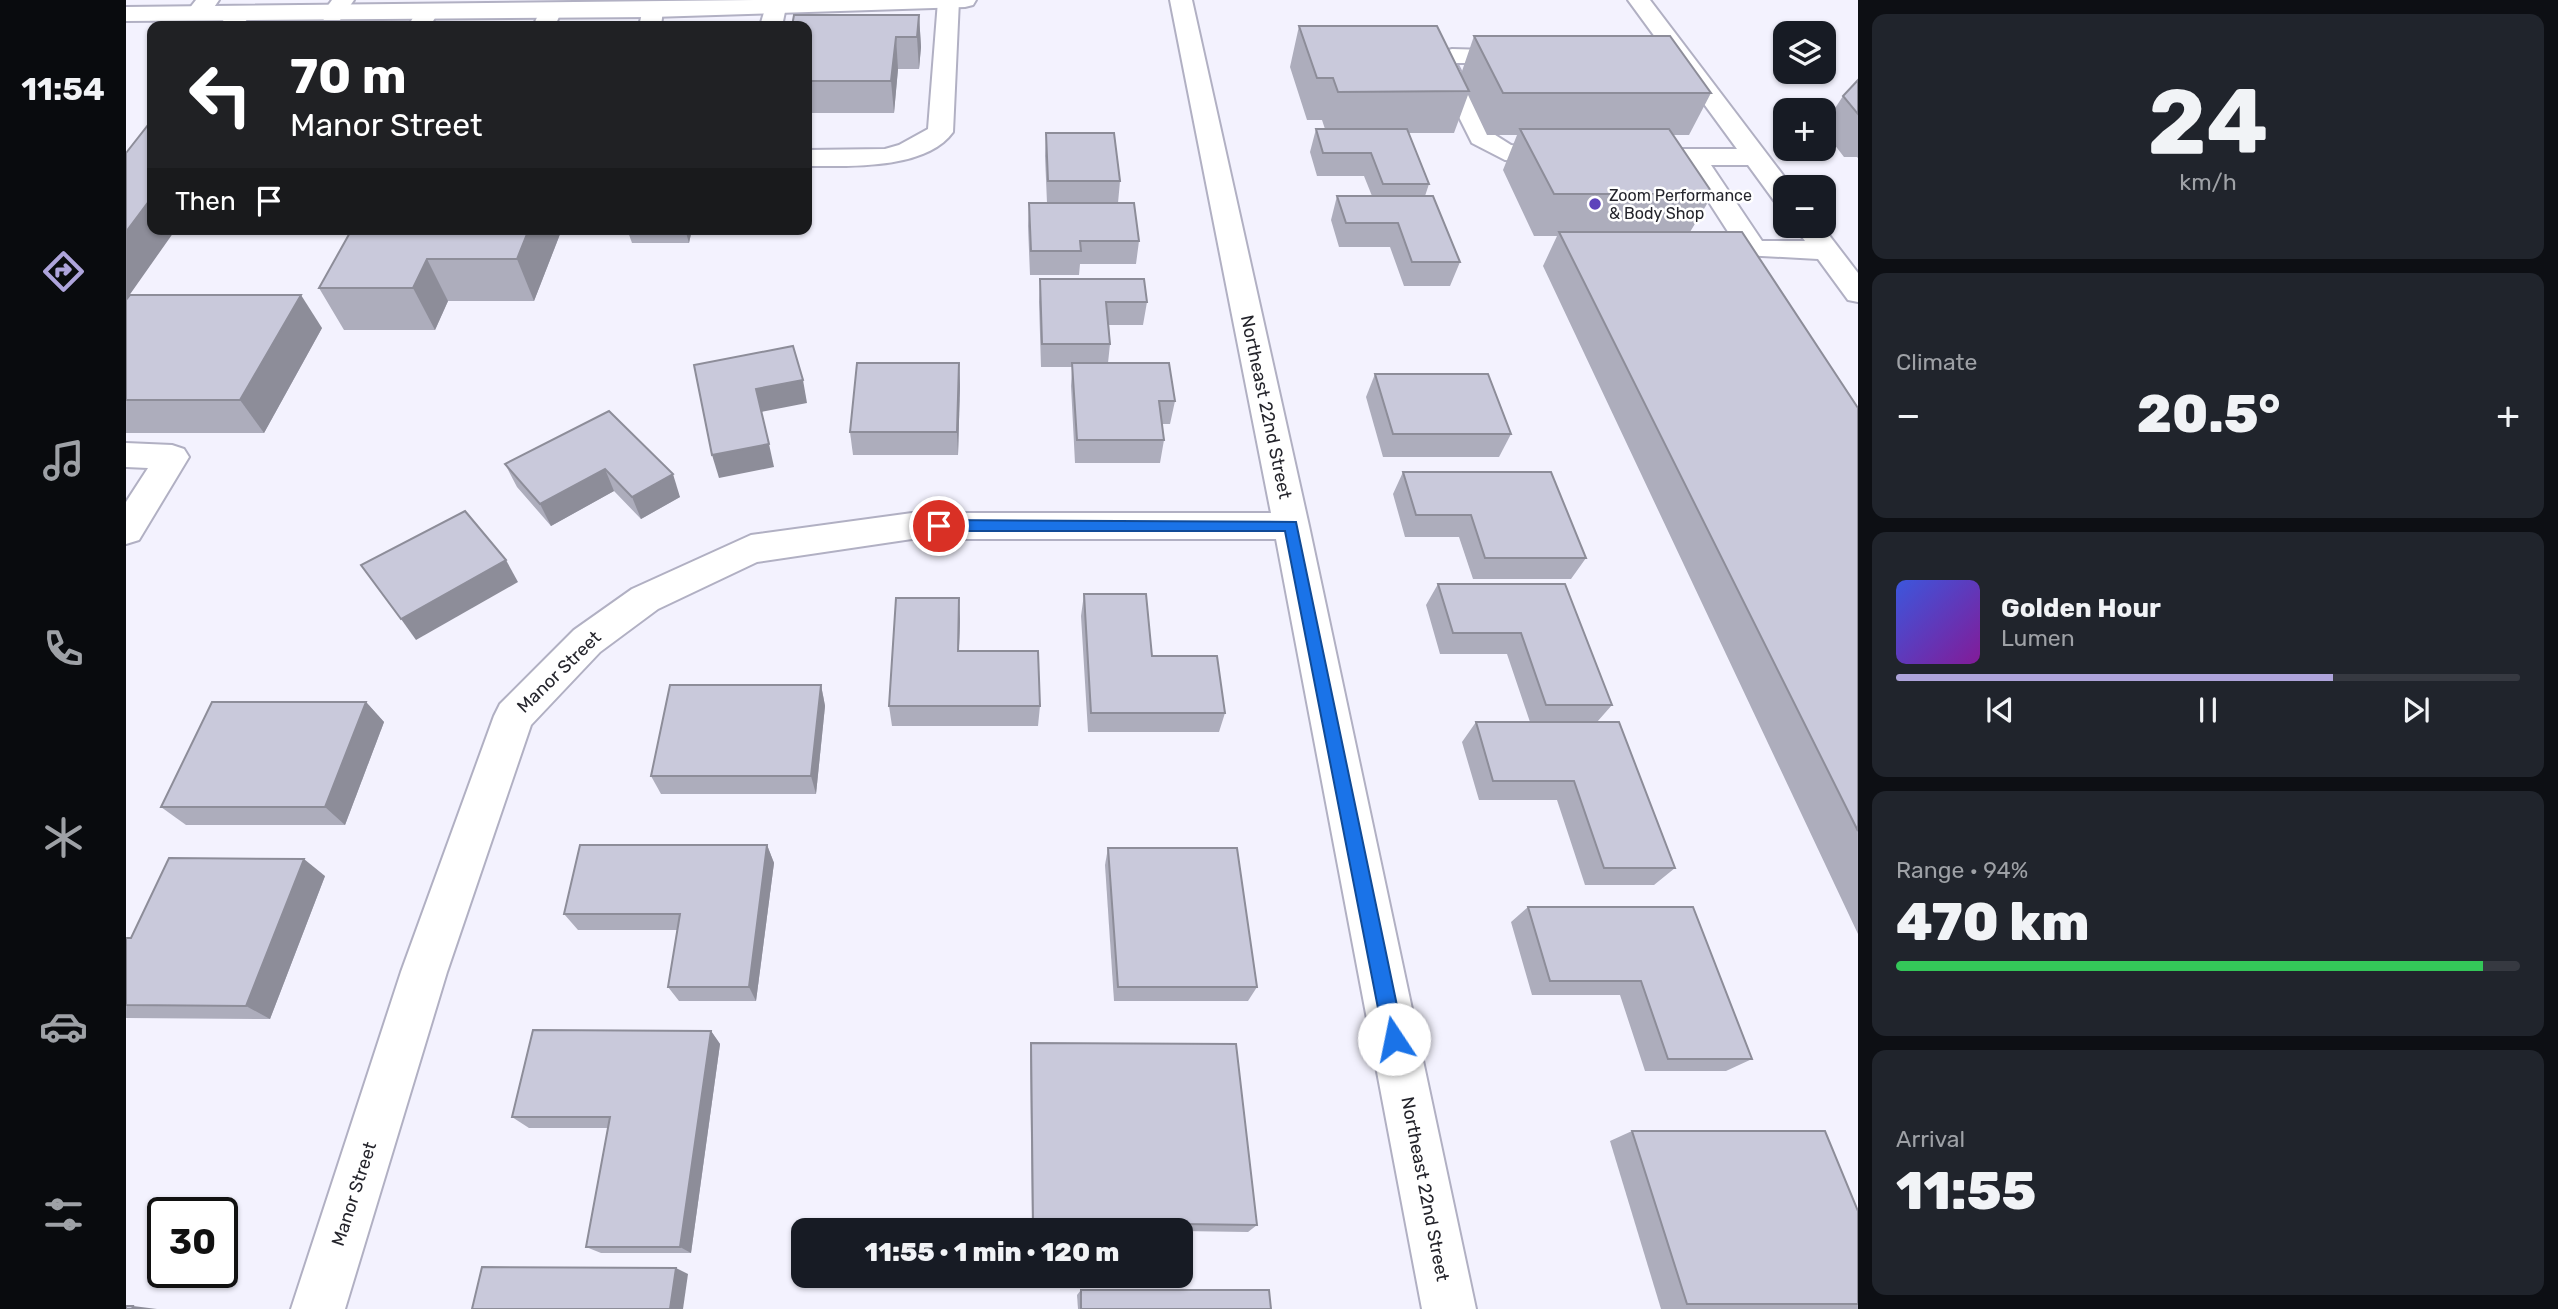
<!DOCTYPE html>
<html lang="en">
<head>
<meta charset="utf-8">
<style>
	:root { --surface:#171b24; --page:#20242c; --text:#f1f3f6; --muted:#9ea1a6; --line:#363941; --accent:#aea4db }
	body { margin:0; font-family:Rubik,sans-serif; background:var(--page); color:var(--text); height:100vh; display:flex; flex-direction:column; font-size:26px; white-space:nowrap }
	* { box-sizing:border-box; margin:0 }
	p { font-size:23px; color:var(--muted) }
	.icon { flex:none; width:38px; height:38px; fill:none; stroke:currentColor; stroke-width:2; stroke-linecap:round; stroke-linejoin:round }
	.map { position:relative; flex:1; overflow:hidden }
	.panel { display:flex; flex-direction:column; gap:14px; padding:14px; background:#0d0f14; width:700px }
	.panel>* { flex:none }
	.guide { position:absolute; left:21px; top:21px; width:665px; height:214px; border-radius:14px; box-shadow:0 2px 5px #0004; background:#202124; color:#fff; overflow:hidden }
	.buttons { position:absolute; left:1647px; top:21px; display:grid; gap:14px }
	.buttons a { display:grid; place-items:center; width:63px; height:63px; border-radius:14px; background:var(--surface); box-shadow:0 2px 5px #0004; font-size:35px }
	.speed { position:absolute; left:21px; top:1197px; display:flex; gap:14px; font-size:35px; font-weight:700; text-align:center }
	.speed>* { display:grid; place-content:center; width:91px; height:91px; border-radius:50%; background:var(--surface); box-shadow:0 2px 5px #0004; line-height:1 }
	.speed .limit { border:4px solid #111; border-radius:10px; background:#fff; color:#111 }
	.pin { position:absolute; display:grid; place-items:center; width:60px; height:60px; color:#fff; margin:-30px; border:4px solid #fff; border-radius:50%; box-shadow:0 2px 7px #0007 }
	.me { position:absolute; width:77px; margin:-38px; rotate:349deg; stroke-linejoin:round; filter:drop-shadow(0 0 5px #0008) }
	.turn { display:flex; align-items:center; gap:24px; height:147px; padding:0 28px; font-size:32px }
	.turn .icon { width:91px; height:91px; stroke-width:2.5 }
	.turn b { display:block; font-size:49px; line-height:60px }
	.then { display:flex; align-items:center; height:66px; padding:0 28px; background:#0003; gap:14px; font-size:26px }
	.big { font-size:52px; font-weight:800; line-height:1.1 }
	.panel .card { flex:1; display:flex; flex-direction:column; justify-content:center; gap:10px; min-width:0; padding:0 24px; border-radius:14px; background:var(--page) }
	.panel .dial { align-items:center; gap:0 }
	.dial b { font-size:91px; line-height:1 }
	.song { display:flex; align-items:center; gap:21px }
	.cover { width:84px; height:84px; border-radius:10px; background:linear-gradient(135deg,hsl(230 70% 55%),hsl(290 70% 35%)) }
	.played { height:7px; border-radius:4px; background:linear-gradient(90deg,var(--accent) 70%,var(--line) 70%) }
	.keys { display:flex; justify-content:space-around; direction:ltr }
	.heat { display:flex; justify-content:space-between; align-items:center; font-size:38px; direction:ltr }
	.charge { height:10px; border-radius:5px; background:linear-gradient(90deg,#34c759 94%,var(--line) 0) }
	.trip { position:absolute; left:665px; top:1218px; width:402px; height:70px; border-radius:14px; background:var(--surface); box-shadow:0 2px 5px #0004; font-weight:800; line-height:70px; text-align:center }
	main { display:flex; flex:1; min-height:0 }
	.menu { display:flex; flex-direction:column; width:126px; justify-content:space-around; align-items:center; background:#090b0e; color:var(--muted) }
	.menu .icon { width:49px; height:49px }
	.menu .selected { color:var(--accent) }
	.menu b { font-size:32px; color:var(--text) }
	.map>svg:first-child { display:block }
	.lines { fill:none; stroke-linecap:round; stroke-linejoin:round }
	.minor-casing { stroke:#b1b0c3; stroke-width:4 }
	.major-casing { stroke:#b1b0c3; stroke-width:4 }
	.minor { fill:#fff; fill-rule:evenodd }
	.major { fill:#fff; fill-rule:evenodd }
	.wall { fill:#adadbc }
	.shaded-wall { fill:#8d8d99 }
	.building { fill:#c9c9db; stroke:#8d8d99; stroke-width:2 }
	.route { fill:#1a73e8; stroke:#114b97; stroke-width:2 }
	.poi-dot { fill:#5d43bb; stroke:#fff; stroke-width:2.5 }
	.labels { text-anchor:middle; stroke-width:5; stroke-linejoin:round; paint-order:stroke }
	.far-poi-label { font-size:16px; fill:#25252c; stroke:#fff; text-anchor:start }
	.street-label { font-size:18px; fill:#25252c; stroke:#fff }
</style>
</head>
<body>
<main>
<nav class="menu">
<b>11:54</b>
<svg class="icon selected" aria-label="directions" viewBox="0 0 24 24"><path d="M12 3l9 9-9 9-9-9zM9 14v-3h6M13 9l2 2-2 2"/></svg>
<svg class="icon" aria-label="music" viewBox="0 0 24 24"><path d="M9 18V5l10-2v13"/><circle cx="6" cy="18" r="3"/><circle cx="16" cy="16" r="3"/></svg>
<svg class="icon" aria-label="phone" viewBox="0 0 24 24"><path d="M5 4h4l2 5-3 2q2 4 5 5l2-3 5 2v4C11 20 4 13 5 4z"/></svg>
<svg class="icon" aria-label="climate" viewBox="0 0 24 24"><path d="M12 3v18M4 7l16 10M4 17L20 7"/></svg>
<svg class="icon" aria-label="car" viewBox="0 0 24 24"><path d="M5 17H2v-5l4-1 3-4h7l3 4 3 1v5h-3M9 17h6M6 11h13"/><circle cx="7" cy="17" r="2"/><circle cx="17" cy="17" r="2"/></svg>
<svg class="icon" aria-label="filters" viewBox="0 0 24 24"><path d="M4 7h16M4 17h16"/><circle cx="9" cy="7" r="2"/><circle cx="15" cy="17" r="2"/></svg>
</nav>
<div class="map">
<svg width="1732" height="1309" viewBox="0 0 1732 1309">
	<rect width="100%" height="100%" fill="#f3f2fe"/>
	<g class="lines">
		<defs>
			<g id="minor">
				<path d="M70 0H93C85 12 78 23 62 19L59 14Z"/>
				<polygon points="206,0 228,0 214,20 198,20 195,15"/>
				<polygon points="649,0 657,2 660,7 656,26 634,26 641,2"/>
				<path d="M833 0 827 132C800 170 722 166 681 166V150L759 149 773 145 802 129 812 1Z"/>
				<polygon points="1044,0 1066,0 1183,526 1350,1309 1296,1309 1150,539 786,539 631,562 532,609 474,652 405,725 321,972 219,1309 165,1309 275,972 368,716 374,704 448,630 506,589 625,535 786,513 1145,513"/>
				<polygon points="1502,0 1524,0 1666,187 1659,187 1659,204 1649,202 1622,165 1585,165 1636,241 1679,241 1671,230 1674,226 1696,226 1732,273 1732,302 1722,300 1692,259 1617,255 1559,165 1502,163 1498,157 1502,151 1511,149 1611,149"/>
				<polygon points="526,3 534,5 537,10 535,26 513,26 518,5"/>
				<polygon points="424,5 432,7 435,12 429,26 407,26 416,7"/>
				<polygon points="301,6 309,8 312,13 304,26 282,26 293,8"/>
				<polygon points="114,7 122,9 125,14 116,26 93,26 106,9"/>
				<polygon points="1326,49 1401,51 1405,56 1401,61 1393,63 1330,63 1366,133 1385,145 1446,151 1450,157 1446,163 1437,165 1379,160 1346,143 1304,59 1308,54"/>
				<polygon points="0,443 46,445 58,449 63,457 13,540 0,544 0,502 22,468 0,467"/>
			</g>
			<polygon id="major" points="628,0 850,0 847,5 839,7 526,17 0,21 0,7"/>
		</defs>
		<use href="#minor" class="minor-casing"/>
		<use href="#major" class="major-casing"/>
		<use href="#minor" class="minor"/>
		<use href="#major" class="major"/>
	</g>
	<g class="wall">
		<polygon points="793,15 795,47 793,69 772,69 768,113 681,113 681,26"/>
		<polygon points="1173,26 1335,74 1348,36 1585,93 1563,135 1547,135 1587,194 1564,232 1732,408 1732,934 1417,266 1431,236 1408,236 1377,170 1391,135 1361,135 1342,95 1328,133 1282,133 1303,184 1299,196 1334,262 1324,286 1278,286 1264,247 1213,247 1205,220 1211,196 1246,196 1238,176 1191,176 1184,152 1190,129 1199,129 1196,120 1181,120 1164,67"/>
		<polygon points="1732,80 1732,158 1731,157 1718,157 1698,131 1698,125 1717,96"/>
		<polygon points="920,133 994,181 992,203 1013,241 1010,264 954,264 953,275 904,275 902,226 903,203 921,203 919,156"/>
		<polygon points="0,153 1,299 196,328 138,433 0,433"/>
		<polygon points="226,229 436,229 408,301 322,301 309,330 218,330 193,288"/>
		<polygon points="501,229 566,229 563,243 506,243"/>
		<polygon points="914,279 1021,302 1017,325 983,325 984,344 982,363 1049,401 1044,424 1036,424 1038,440 1034,463 949,463 945,386 946,367 915,367 913,302"/>
		<polygon points="833,363 834,386 832,455 727,455 724,432"/>
		<polygon points="1249,374 1385,434 1373,457 1257,457 1240,397"/>
		<polygon points="483,411 554,497 515,519 488,491 425,526 391,487 379,464"/>
		<polygon points="1277,472 1460,558 1445,579 1347,579 1333,537 1279,537 1267,494"/>
		<polygon points="1312,584 1439,584 1486,705 1471,722 1549,868 1528,885 1459,885 1431,800 1353,800 1336,742 1350,722 1404,722 1381,654 1314,654 1300,605"/>
		<polygon points="958,594 1026,656 1099,713 1093,732 962,732 955,616"/>
		<polygon points="834,619 833,651 914,706 912,726 766,726 763,706"/>
		<polygon points="695,685 699,706 690,794 535,794 525,776"/>
		<polygon points="240,702 258,722 219,825 60,825 35,807"/>
		<polygon points="641,845 648,863 630,1001 553,1001 542,987 552,930 452,930 438,914"/>
		<polygon points="982,848 1131,987 1122,1001 988,1001 979,865"/>
		<polygon points="199,876 144,1019 0,1018 0,938 5,938"/>
		<polygon points="1402,907 1567,907 1626,1059 1600,1071 1519,1071 1494,995 1406,995 1385,922"/>
		<polygon points="585,1031 594,1044 565,1253 475,1253 460,1247 482,1128 403,1128 386,1117"/>
		<polygon points="905,1043 1131,1225 1122,1232 1055,1231 1055,1230 906,1229 904,1055"/>
		<polygon points="1506,1131 1732,1211 1732,1309 1535,1309 1484,1141"/>
		<polygon points="955,1290 1145,1309 952,1309 951,1295"/>
	</g>
	<g class="shaded-wall">
		<polygon points="793,15 795,47 793,69 791,37"/>
		<polygon points="770,37 772,69 768,113 765,81"/>
		<polygon points="26,197 26,229 50,229 0,300 0,232"/>
		<polygon points="403,229 436,229 408,301 391,259"/>
		<polygon points="559,229 566,229 563,243"/>
		<polygon points="301,259 322,301 309,330 287,288"/>
		<polygon points="175,295 196,328 138,433 114,400"/>
		<polygon points="833,363 834,386 832,455 831,432"/>
		<polygon points="677,380 681,403 635,412 630,389"/>
		<polygon points="643,444 648,467 593,478 586,455"/>
		<polygon points="479,469 488,491 425,526 414,504"/>
		<polygon points="547,474 554,497 515,519 506,497"/>
		<polygon points="380,560 392,582 290,640 275,619"/>
		<polygon points="833,598 834,619 832,672 832,651"/>
		<polygon points="695,685 699,706 690,794 685,776"/>
		<polygon points="240,702 258,722 219,825 199,807"/>
		<polygon points="641,845 648,863 630,1001 623,987"/>
		<polygon points="178,859 199,876 144,1019 120,1006"/>
		<polygon points="585,1031 594,1044 565,1253 554,1247"/>
		<polygon points="550,1268 562,1274 557,1309 544,1309"/>
		<polygon points="7,1306 31,1309 6,1309"/>
	</g>
	<g class="building">
		<polygon points="668,15 793,15 791,37 770,37 765,81 681,81 681,43 682,37 681,37 681,26 666,26"/>
		<polygon points="1173,26 1311,26 1343,91 1212,92 1207,78 1191,78"/>
		<polygon points="1348,36 1544,36 1585,93 1377,93"/>
		<polygon points="1732,80 1732,114 1717,96"/>
		<polygon points="26,120 26,197 0,232 0,153"/>
		<polygon points="1190,129 1281,129 1303,184 1257,184 1245,153 1197,153"/>
		<polygon points="1394,129 1543,129 1587,194 1428,194"/>
		<polygon points="920,133 988,133 994,181 922,181"/>
		<polygon points="1211,196 1307,196 1334,262 1286,262 1272,223 1220,223"/>
		<polygon points="903,203 1008,203 1013,241 954,241 955,251 905,251"/>
		<polygon points="226,229 403,229 391,259 301,259 287,288 193,288"/>
		<polygon points="1433,232 1616,232 1732,408 1732,831"/>
		<polygon points="914,279 1018,279 1021,302 980,302 984,344 916,344"/>
		<polygon points="4,295 175,295 114,400 0,400 0,300"/>
		<polygon points="667,346 677,380 630,389 643,444 586,455 568,365"/>
		<polygon points="731,363 833,363 831,432 724,432"/>
		<polygon points="946,363 1043,363 1049,401 1033,401 1038,440 951,440"/>
		<polygon points="1249,374 1362,374 1385,434 1267,434"/>
		<polygon points="483,411 547,474 506,497 479,469 414,504 379,464"/>
		<polygon points="1277,472 1425,472 1460,558 1359,558 1345,515 1290,515"/>
		<polygon points="339,511 380,560 275,619 235,565"/>
		<polygon points="1312,584 1439,584 1486,705 1420,705 1395,633 1327,633"/>
		<polygon points="958,594 1020,594 1026,656 1091,656 1099,713 965,713"/>
		<polygon points="770,598 833,598 832,651 912,651 914,706 763,706"/>
		<polygon points="544,685 695,685 685,776 525,776"/>
		<polygon points="86,702 240,702 199,807 35,807"/>
		<polygon points="1350,722 1493,722 1549,868 1478,868 1448,781 1367,781"/>
		<polygon points="454,845 641,845 623,987 542,987 554,914 438,914"/>
		<polygon points="982,848 1111,848 1131,987 992,987"/>
		<polygon points="43,858 178,859 120,1006 0,1005 0,938 5,938"/>
		<polygon points="1402,907 1567,907 1626,1059 1542,1059 1515,981 1424,981"/>
		<polygon points="407,1030 585,1031 554,1247 460,1247 484,1117 386,1117"/>
		<polygon points="905,1043 1110,1044 1131,1225 907,1222"/>
		<polygon points="1506,1131 1699,1131 1732,1211 1732,1304 1561,1304"/>
		<polygon points="356,1267 550,1268 544,1309 346,1309"/>
		<polygon points="955,1290 1143,1290 1145,1309 955,1309"/>
		<polygon points="0,1306 7,1306 6,1309 0,1309"/>
	</g>
	<polygon class="route" points="813,520 1170,522 1278,1039 1275,1046 1268,1049 1261,1046 1258,1039 1159,531 813,531 806,526"/>
	<circle class="poi-dot" cx="1469" cy="204" r="7"/>
	<g class="labels">
		<g class="far-poi-label">
			<text x="1483" y="201">Zoom Performance<tspan x="1483" dy="18">&amp; Body Shop</tspan></text>
		</g>
		<g class="street-label">
			<text transform="translate(1140 407) rotate(78)" y="6">Northeast 22nd Street</text>
			<text transform="translate(433 672) rotate(-44)" y="6">Manor Street</text>
			<text transform="translate(1299 1189) rotate(79)" y="6">Northeast 22nd Street</text>
			<text transform="translate(228 1194) rotate(-72)" y="6">Manor Street</text>
		</g>
	</g>
</svg>
<div class="buttons">
<a><svg class="icon" aria-label="layers" viewBox="0 0 24 24"><path d="M12 4l9 5-9 5-9-5zM3 14l9 5 9-5"/></svg></a>
<a>+</a>
<a>−</a>
</div>
<div class="speed"><div class="limit">30</div></div>
<div class="pin" style="left:813px;top:526px;background:#d93025"><svg class="icon" aria-label="arrive" viewBox="0 0 24 24"><path d="M6 21V4h12l-3 4 3 4H6"/></svg></div>
<svg class="me" style="left:1268px;top:1039px" viewBox="-20 -20 40 40"><circle r="19" fill="#fff"/><path d="M0-13L10 11 0 6-10 11z" fill="#1a73e8"/></svg>
<div class="trip">11:55 · 1 min · 120 m</div>
<div class="guide">
<div class="turn"><svg class="icon" aria-label="left" viewBox="0 0 24 24"><path d="M17 20v-9H6M10 6l-5 5 5 5"/></svg><div><b>70 m</b>Manor Street</div></div>
<div class="then">Then<svg class="icon" aria-label="arrive" viewBox="0 0 24 24"><path d="M6 21V4h12l-3 4 3 4H6"/></svg></div>
</div>
</div>
<section class="panel">
<div class="card dial"><b>24</b><p>km/h</p></div>
<div class="card"><p>Climate</p>
<div class="heat"><a>−</a><b class="big">20.5°</b><a>+</a></div>
</div>
<div class="card">
<div class="song"><i class="cover"></i><div><b>Golden Hour</b><p>Lumen</p></div></div>
<div class="played"></div>
<div class="keys"><svg class="icon" aria-label="previous" viewBox="0 0 24 24"><path d="M18 5L8 12l10 7zM5 5v14"/></svg><svg class="icon" aria-label="pause" viewBox="0 0 24 24"><path d="M8 5v14M16 5v14"/></svg><svg class="icon" aria-label="next" viewBox="0 0 24 24"><path d="M6 5l10 7-10 7zM19 5v14"/></svg></div>
</div>
<div class="card"><p>Range · 94%</p><b class="big">470 km</b><div class="charge"></div></div>
<div class="card"><p>Arrival</p><b class="big">11:55</b></div>
</section>
</main>
</body>
</html>
